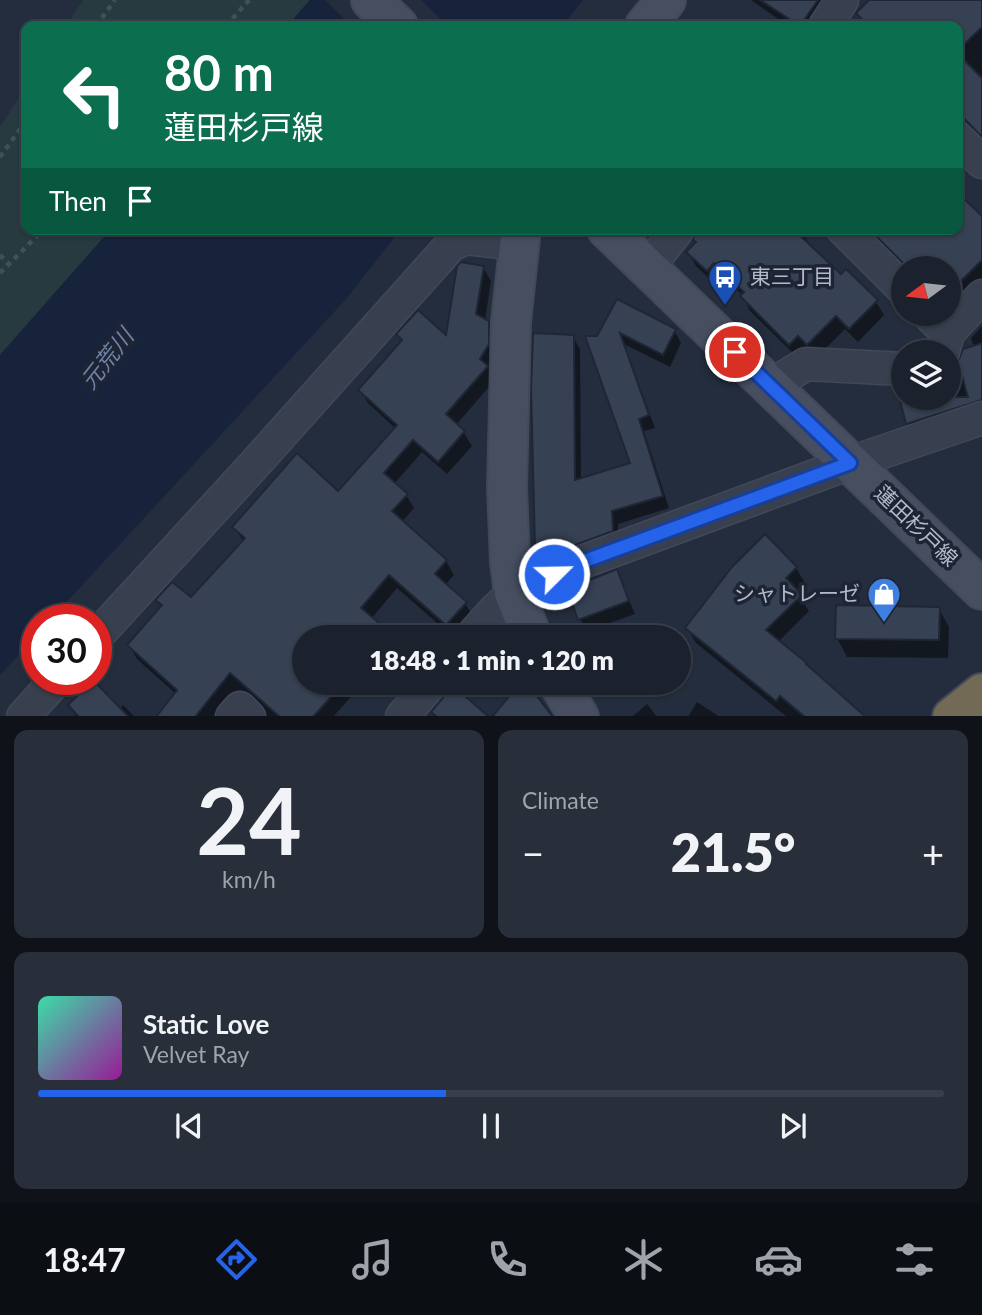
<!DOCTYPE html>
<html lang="en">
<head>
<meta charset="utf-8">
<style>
	:root { --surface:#1b222e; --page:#282f3a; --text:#f1f3f6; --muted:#a0a4aa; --line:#393f4a; --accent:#2563eb }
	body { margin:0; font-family:Lato,"Noto Sans JP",sans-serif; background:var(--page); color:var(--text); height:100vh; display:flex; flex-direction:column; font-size:26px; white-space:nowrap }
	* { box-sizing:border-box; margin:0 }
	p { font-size:23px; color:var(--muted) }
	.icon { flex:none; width:38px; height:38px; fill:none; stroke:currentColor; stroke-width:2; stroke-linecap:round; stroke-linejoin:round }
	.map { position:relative; height:716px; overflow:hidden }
	.details { display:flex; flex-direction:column; gap:14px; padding:14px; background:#0f1319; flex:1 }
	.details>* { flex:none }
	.guide { position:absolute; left:21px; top:21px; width:942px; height:214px; border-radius:14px; box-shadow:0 2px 5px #0004,0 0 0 2px var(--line); background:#0b6e4f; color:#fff; overflow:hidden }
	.needle { width:46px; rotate:255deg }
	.buttons { position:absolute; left:891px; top:256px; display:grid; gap:14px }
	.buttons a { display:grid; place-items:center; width:70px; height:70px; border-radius:50%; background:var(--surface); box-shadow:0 2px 5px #0004,0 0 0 2px var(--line); font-size:35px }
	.speed { position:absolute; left:21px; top:604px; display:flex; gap:14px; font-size:35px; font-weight:700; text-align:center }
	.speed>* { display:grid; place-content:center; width:91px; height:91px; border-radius:50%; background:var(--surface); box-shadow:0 2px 5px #0004,0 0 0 2px var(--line); line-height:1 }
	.speed .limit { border:10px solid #d22; background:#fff; color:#111 }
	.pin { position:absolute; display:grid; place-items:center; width:60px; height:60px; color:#fff; margin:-30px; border:4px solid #fff; border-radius:50%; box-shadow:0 2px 7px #0007 }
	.me { position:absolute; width:77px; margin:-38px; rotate:67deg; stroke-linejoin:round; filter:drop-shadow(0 0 5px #0008) }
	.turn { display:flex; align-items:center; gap:24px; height:147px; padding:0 28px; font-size:32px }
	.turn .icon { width:91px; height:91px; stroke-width:2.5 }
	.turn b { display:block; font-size:49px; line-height:60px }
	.then { display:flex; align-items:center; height:66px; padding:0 28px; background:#0003; gap:14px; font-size:26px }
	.big { font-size:52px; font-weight:800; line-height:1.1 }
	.details .card { flex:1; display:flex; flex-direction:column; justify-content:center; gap:10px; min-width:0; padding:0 24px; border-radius:14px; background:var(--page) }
	.details .dial { align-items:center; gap:0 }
	.dial b { font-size:91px; line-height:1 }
	.song { display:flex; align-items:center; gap:21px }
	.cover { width:84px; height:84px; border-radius:10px; background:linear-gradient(135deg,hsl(160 70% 55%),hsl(300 70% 35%)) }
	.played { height:7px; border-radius:4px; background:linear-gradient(90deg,var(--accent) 45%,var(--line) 45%) }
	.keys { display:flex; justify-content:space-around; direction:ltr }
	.heat { display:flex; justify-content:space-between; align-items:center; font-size:38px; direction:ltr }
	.details .tiles { flex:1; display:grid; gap:14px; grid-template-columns:1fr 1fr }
	.card:last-child { grid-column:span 2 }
	.trip { position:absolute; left:292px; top:625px; width:399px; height:70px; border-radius:35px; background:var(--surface); box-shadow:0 2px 5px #0004,0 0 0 2px var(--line); font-weight:800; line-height:70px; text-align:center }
	.menu { display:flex; height:112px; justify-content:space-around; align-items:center; background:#0b0e12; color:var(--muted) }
	.menu .icon { width:49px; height:49px }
	.menu .current { color:var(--accent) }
	.menu b { font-size:32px; color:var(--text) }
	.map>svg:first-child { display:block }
	.green { fill:#263a3f }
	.water { fill:#17233b }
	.pier { fill:#242d3d }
	.shadow { fill:#0007 }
	.building { fill:#364154; stroke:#1f2635; stroke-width:2 }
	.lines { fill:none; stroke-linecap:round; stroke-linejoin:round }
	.street-casing { stroke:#414857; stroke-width:35 }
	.secondary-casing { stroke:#414857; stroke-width:42 }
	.highway-casing { stroke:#434a59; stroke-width:42 }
	.path { stroke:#3f5357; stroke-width:4.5; stroke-dasharray:5 5; stroke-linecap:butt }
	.street { stroke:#383f4e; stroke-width:32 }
	.secondary { stroke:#464e60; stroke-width:38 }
	.highway { stroke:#736a55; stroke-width:38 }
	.route-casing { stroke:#184099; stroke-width:18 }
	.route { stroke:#2563eb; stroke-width:12 }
	.labels { text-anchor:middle; stroke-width:7; stroke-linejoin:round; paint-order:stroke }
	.poi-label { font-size:21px; fill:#b4bac9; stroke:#1d2433; text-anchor:start }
	.street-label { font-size:21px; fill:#b4bac9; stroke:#1d2433 }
	.water-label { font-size:23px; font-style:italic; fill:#6e81a7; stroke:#1d2433 }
</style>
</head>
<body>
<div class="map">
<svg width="982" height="717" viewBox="0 0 982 717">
	<rect width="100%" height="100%" fill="#242d3d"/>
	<g class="green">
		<polygon points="83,0 310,0 287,26 66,26"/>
		<polygon points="26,87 26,229 111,229 0,355 0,127"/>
	</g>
	<g class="water">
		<polygon points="310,0 583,0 562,26 287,26"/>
		<polygon points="111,229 401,229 347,298 51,619 37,620 37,635 0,675 0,355"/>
	</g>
	<polygon class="pier" points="325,0 421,0 448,26 352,26"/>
	<g class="shadow">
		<polygon points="751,0 834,0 815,26 788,26"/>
		<polygon points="872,0 979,0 982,3 982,138 957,112 957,26 865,26 858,14"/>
		<polygon points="982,215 982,280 949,312 948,268 904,268 866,229 957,229"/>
		<polygon points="700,229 800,229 811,246 810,247 841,277 876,302 884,315 858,342 845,329 816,358 798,358 750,311 743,296 723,276 715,284 696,266 688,252 697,244"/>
		<polygon points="483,267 491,281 485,320 496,336 496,358 489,371 494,381 456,425 464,433 472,446 447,474 422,452 394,484 406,495 414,508 402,522 446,561 454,575 445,585 465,603 473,617 453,637 397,588 371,619 393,637 304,637 304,682 364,682 333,717 268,717 254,704 229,717 158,717 176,694 137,659 129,645 162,608 157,600 191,600 244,542 234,527 338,493 396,429 368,403 360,390 402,342 398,335 448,338"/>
		<polygon points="617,301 674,330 681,343 670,367 624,344 655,428 644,431 669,508 618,524 619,543 577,559 544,560 536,547 573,337 580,349 581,480 633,464 598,338"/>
		<polygon points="982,326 982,413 915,436 908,424 899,394 903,393 903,397 948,397 948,380 963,375 974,348 971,338"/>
		<polygon points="765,537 796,568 805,583 796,592 809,611 778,642 864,717 787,717 696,643 687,628"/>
		<polygon points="616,571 635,614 587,631 580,619"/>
		<polygon points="939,609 949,627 948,658 847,657 837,638"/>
		<polygon points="391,682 428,682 412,700"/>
		<polygon points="697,702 720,717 688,717"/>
		<polygon points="647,704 657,717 632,717"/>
		<polygon points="123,705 135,717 76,717 70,706 119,709"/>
	</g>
	<g class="building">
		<polygon points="760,0 818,0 800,26"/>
		<polygon points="869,0 982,0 982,27 957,51 957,26 868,26 856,13"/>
		<polygon points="957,53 982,78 982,137 957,111"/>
		<polygon points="957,192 982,216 982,260 948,294 948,268 908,268 869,229 957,229"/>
		<polygon points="696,229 793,229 841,274 846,269 878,300 849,329 836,316 807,345 798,336 789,345 740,296 744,292 714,263 707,271 686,252 696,242 693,240"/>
		<polygon points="461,262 484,266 476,314 489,321 489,344 480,359 488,366 446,414 465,431 438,462 413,440 384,473 408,494 392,511 447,560 435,574 467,602 446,625 389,575 361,608 396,637 304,637 304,682 344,682 313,717 280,717 230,673 195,717 156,717 177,690 127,645 162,605 155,600 172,582 191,597 245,538 232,527 297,453 338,491 397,425 358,390 402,340 396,334 418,310 446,335 457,266"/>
		<polygon points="617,299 676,329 663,355 620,333 649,415 639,419 663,496 612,511 613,531 570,547 535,548 531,389 533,333 574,335 575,480 630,463 585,336 597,336"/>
		<polygon points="982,343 982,400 906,424 899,397 968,397 958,362 963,349"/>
		<polygon points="765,534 797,567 786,578 802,595 766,630 807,663 806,664 866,717 805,717 780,696 776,701 685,628 732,567"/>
		<polygon points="617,569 629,601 578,620 567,589"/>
		<polygon points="836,605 940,607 939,640 835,639"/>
		<polygon points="93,680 129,717 79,717 68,705"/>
		<polygon points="521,682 526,682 553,717 492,717"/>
		<polygon points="450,683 489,717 437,717 431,712 446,694"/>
	</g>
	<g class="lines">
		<defs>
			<g id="street">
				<polyline points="825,26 842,0"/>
				<polyline points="957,138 982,162"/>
				<polyline points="843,229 903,289"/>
				<polyline points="648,268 678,229"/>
				<polyline points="927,313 948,333"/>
				<polyline points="943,352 948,333 982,296"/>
				<polyline points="770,386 806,364 903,369"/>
				<polyline points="96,637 254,465 451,245 466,238 518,244"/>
				<polyline points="471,637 496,609 514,593 574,565 850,463 982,418"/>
				<polyline points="23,717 57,679"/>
				<polyline points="232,717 240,708 249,717"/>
				<polyline points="402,717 432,682"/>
			</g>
			<g id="secondary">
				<polyline points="371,0 398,26"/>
				<polyline points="645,26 666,0"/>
				<polyline points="521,229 511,322 507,487 510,562 514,593 532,637"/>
				<polyline points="607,229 982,590"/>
				<polyline points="558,682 579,717"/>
			</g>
			<polyline id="highway" points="952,717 982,693"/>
		</defs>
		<use href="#street" class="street-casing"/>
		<use href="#secondary" class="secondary-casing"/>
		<use href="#highway" class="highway-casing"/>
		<g class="path">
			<polyline points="96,26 115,0"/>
			<polyline points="226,26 249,0"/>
			<polyline points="0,157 26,121"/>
			<polyline points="0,255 10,265"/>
			<polyline points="0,273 44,229"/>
		</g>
		<use href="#street" class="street"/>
		<use href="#secondary" class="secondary"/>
		<use href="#highway" class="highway"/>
	</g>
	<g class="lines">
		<defs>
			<polyline id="route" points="554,574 574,565 850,463 735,352"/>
		</defs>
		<use href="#route" class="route-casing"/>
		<use href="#route" class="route"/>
	</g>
	<defs>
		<symbol id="bus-pin" viewBox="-11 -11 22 30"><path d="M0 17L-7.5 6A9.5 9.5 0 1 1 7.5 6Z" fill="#1a4fb4" stroke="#1d2433"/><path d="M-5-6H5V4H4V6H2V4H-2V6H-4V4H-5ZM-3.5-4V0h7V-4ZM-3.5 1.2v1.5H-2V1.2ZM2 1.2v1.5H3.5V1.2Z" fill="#fff"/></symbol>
		<symbol id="shop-pin" viewBox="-11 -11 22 30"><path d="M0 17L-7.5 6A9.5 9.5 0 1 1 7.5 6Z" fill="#3f7fe0" stroke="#1d2433"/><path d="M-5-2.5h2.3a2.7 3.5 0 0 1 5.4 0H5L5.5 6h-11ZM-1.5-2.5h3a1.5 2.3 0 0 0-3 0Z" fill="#fff"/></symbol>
	</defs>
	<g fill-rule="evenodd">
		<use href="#bus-pin" x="706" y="258" width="38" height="52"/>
		<use href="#shop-pin" x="865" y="575" width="38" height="52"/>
	</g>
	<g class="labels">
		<g class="poi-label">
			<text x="750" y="284">東三丁目</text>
			<text x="860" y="601" text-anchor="end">シャトレーゼ</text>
		</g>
		<g class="street-label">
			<text transform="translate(916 526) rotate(44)" y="7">蓮田杉戸線</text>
		</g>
		<g class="water-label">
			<text transform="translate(107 359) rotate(-52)" y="8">元荒川</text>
		</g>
	</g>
</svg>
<div class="buttons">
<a><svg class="needle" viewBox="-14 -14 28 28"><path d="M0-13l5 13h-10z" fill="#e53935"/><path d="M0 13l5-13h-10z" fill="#a0a4aa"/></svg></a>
<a><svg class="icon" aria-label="layers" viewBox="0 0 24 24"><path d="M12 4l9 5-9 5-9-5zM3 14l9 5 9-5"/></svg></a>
</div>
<div class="speed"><div class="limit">30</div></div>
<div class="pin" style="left:735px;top:352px;background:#d93025"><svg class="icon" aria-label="arrive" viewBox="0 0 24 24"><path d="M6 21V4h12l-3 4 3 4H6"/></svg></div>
<svg class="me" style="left:554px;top:574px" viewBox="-20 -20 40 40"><circle r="17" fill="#2563eb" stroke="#fff" stroke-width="3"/><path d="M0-11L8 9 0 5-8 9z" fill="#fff"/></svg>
<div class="trip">18:48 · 1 min · 120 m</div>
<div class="guide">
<div class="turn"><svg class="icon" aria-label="left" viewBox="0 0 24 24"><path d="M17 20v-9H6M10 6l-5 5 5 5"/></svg><div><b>80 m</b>蓮田杉戸線</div></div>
<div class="then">Then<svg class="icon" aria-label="arrive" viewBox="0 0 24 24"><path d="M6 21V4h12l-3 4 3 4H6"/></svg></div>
</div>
</div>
<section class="details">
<div class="tiles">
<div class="card dial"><b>24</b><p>km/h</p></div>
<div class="card"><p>Climate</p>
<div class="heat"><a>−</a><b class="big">21.5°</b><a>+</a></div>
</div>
<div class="card">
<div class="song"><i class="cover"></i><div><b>Static Love</b><p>Velvet Ray</p></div></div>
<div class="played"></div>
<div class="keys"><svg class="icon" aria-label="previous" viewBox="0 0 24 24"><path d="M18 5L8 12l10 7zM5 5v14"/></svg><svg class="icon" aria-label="pause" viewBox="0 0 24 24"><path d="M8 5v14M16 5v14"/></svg><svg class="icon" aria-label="next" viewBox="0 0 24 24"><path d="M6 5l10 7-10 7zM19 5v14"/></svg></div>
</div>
</div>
</section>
<nav class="menu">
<b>18:47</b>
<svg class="icon current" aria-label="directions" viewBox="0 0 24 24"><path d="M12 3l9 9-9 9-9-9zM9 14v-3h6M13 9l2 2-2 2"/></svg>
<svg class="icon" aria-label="music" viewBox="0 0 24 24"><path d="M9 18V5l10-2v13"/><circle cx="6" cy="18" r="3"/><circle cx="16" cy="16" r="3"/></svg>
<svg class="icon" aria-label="phone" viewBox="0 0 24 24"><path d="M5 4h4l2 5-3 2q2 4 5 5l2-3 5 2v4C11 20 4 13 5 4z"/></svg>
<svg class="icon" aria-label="climate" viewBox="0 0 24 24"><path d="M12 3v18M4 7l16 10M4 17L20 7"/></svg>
<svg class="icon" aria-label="car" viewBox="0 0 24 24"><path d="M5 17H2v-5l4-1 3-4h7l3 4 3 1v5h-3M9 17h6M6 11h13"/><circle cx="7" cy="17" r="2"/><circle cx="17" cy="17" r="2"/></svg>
<svg class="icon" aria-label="filters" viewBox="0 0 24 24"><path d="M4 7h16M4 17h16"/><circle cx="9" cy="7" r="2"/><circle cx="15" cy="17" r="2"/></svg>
</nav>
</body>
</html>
